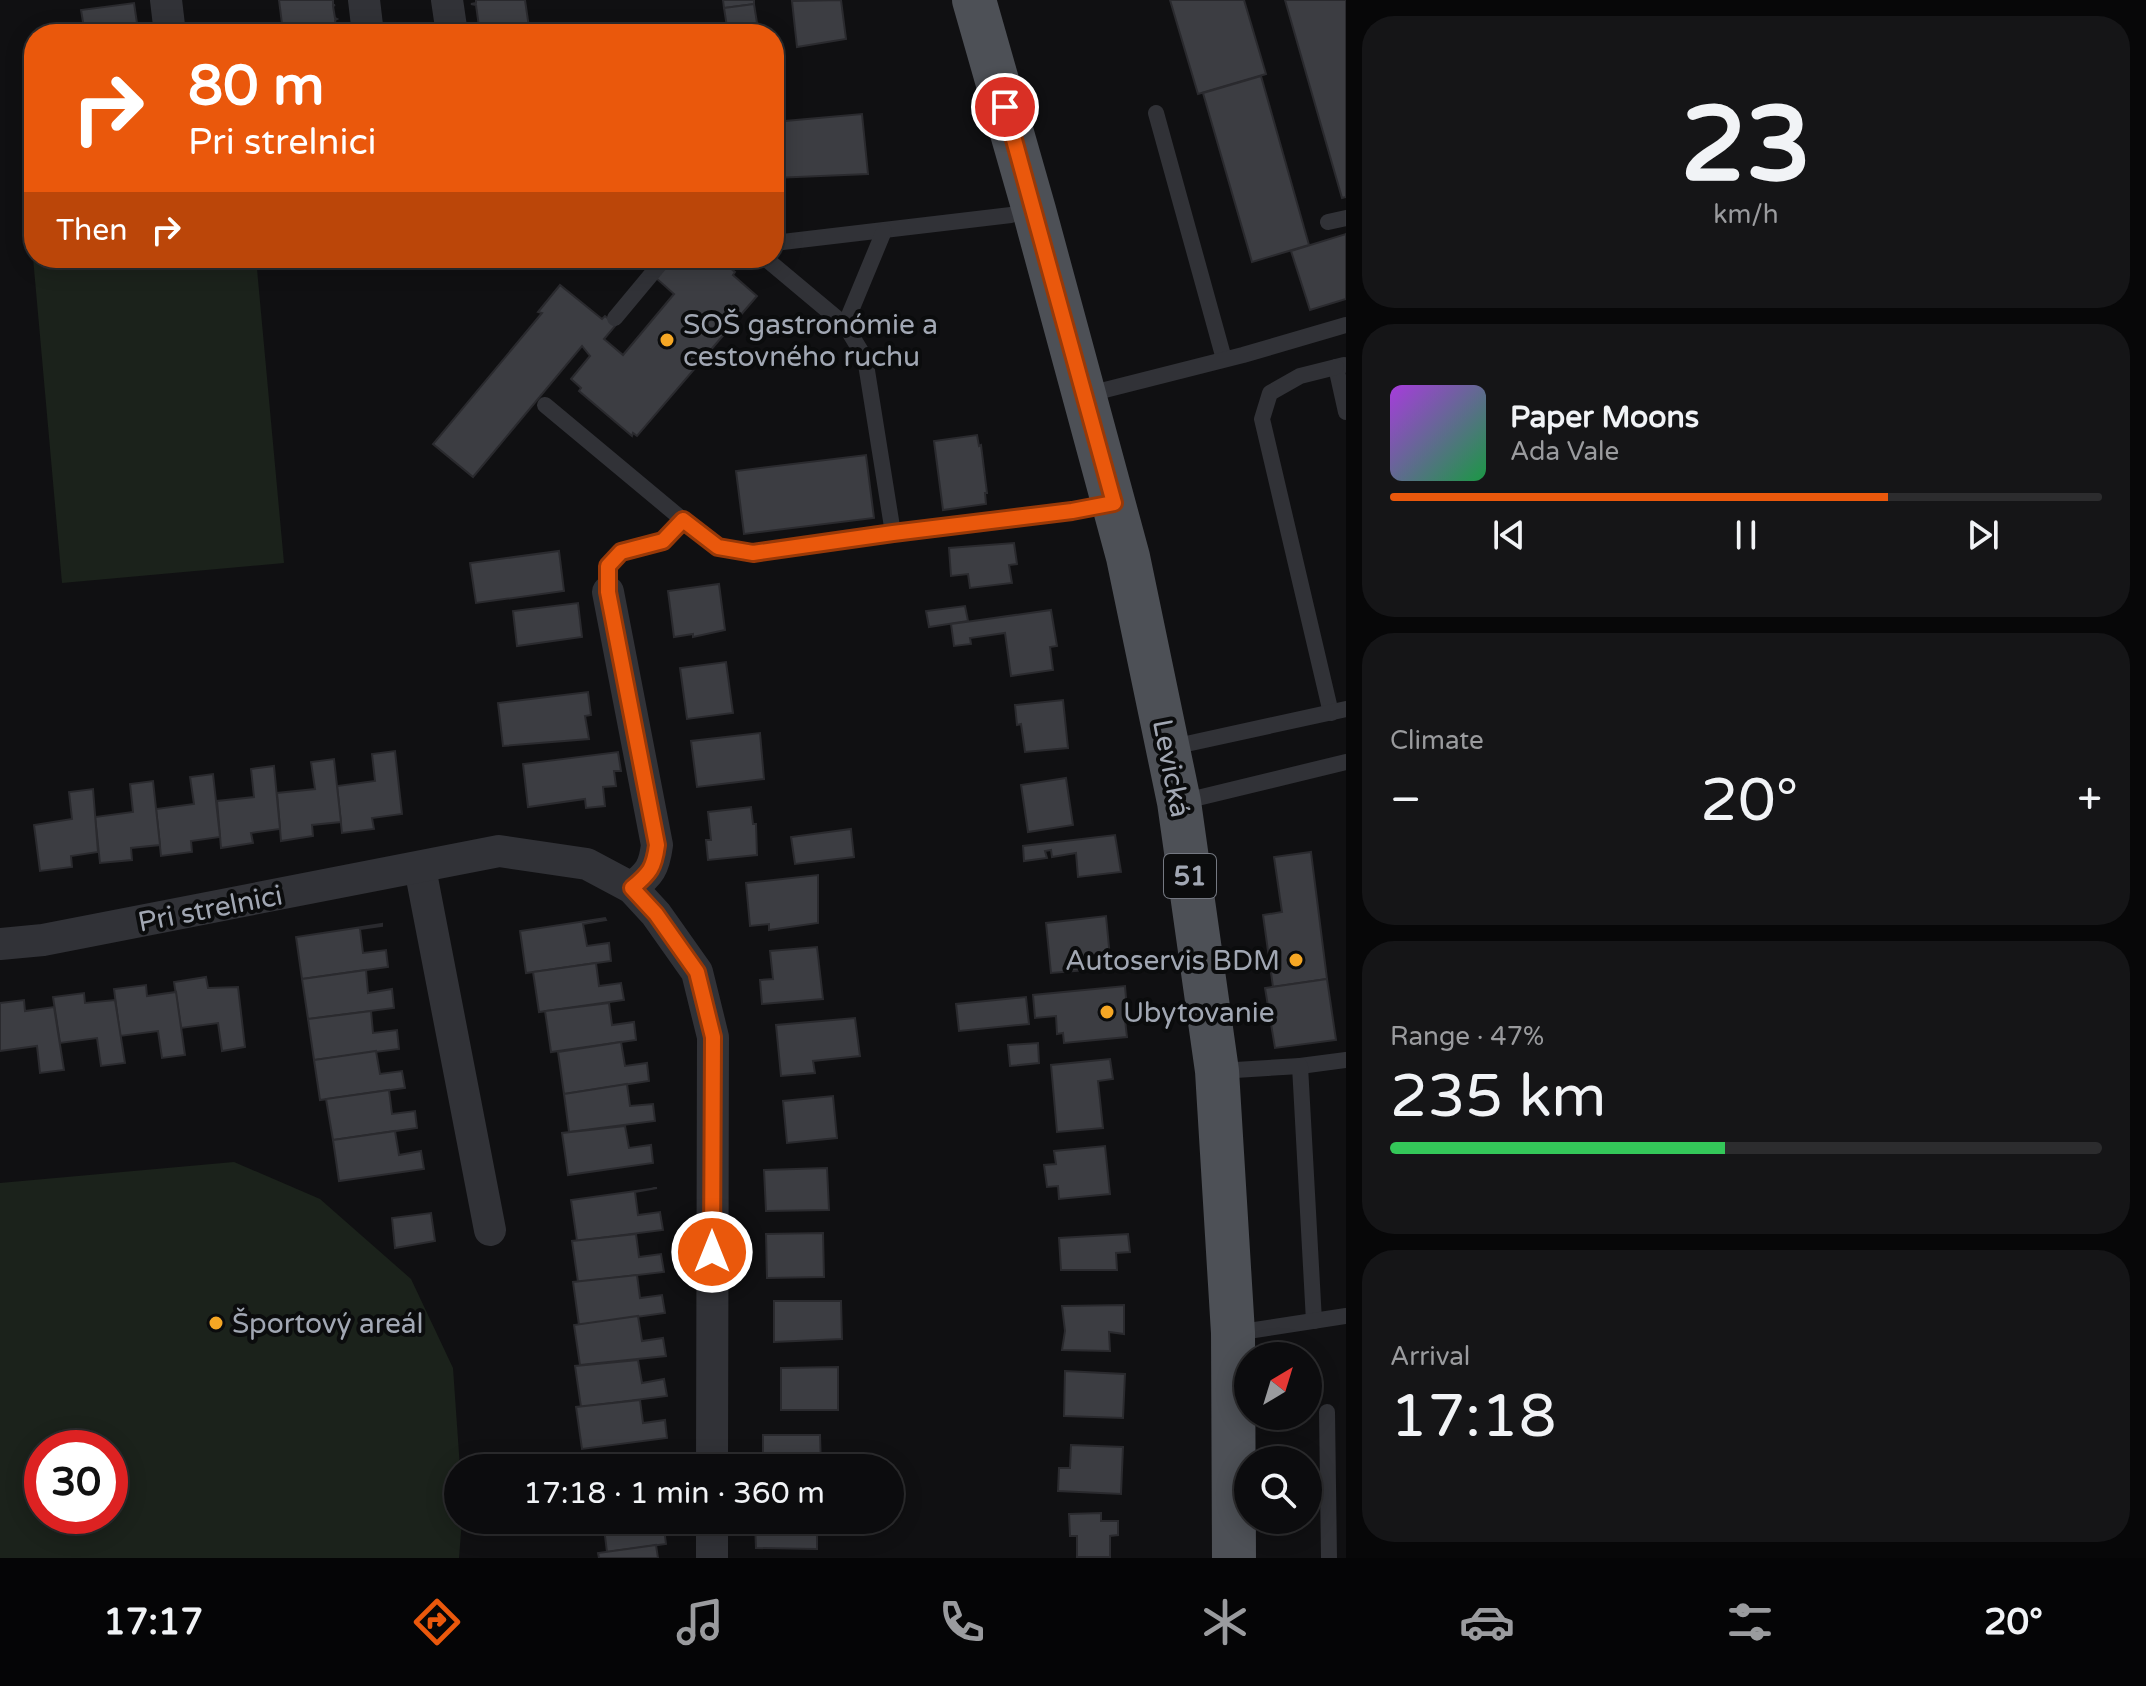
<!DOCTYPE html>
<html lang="en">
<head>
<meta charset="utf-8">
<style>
	:root { --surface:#0c0c0e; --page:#151517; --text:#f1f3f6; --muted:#9a9b9e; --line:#2c2c2e; --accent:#ea580c }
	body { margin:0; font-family:"Varela Round",sans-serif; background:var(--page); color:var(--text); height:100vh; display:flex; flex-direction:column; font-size:30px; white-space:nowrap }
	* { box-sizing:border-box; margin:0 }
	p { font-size:26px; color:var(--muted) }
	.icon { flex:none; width:44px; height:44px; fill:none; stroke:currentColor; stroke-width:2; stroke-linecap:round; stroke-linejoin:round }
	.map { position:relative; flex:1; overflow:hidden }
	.details { display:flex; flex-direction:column; gap:16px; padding:16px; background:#070708; width:800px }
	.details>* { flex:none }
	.hud { position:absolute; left:24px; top:24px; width:760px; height:244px; border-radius:32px; box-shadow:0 4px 20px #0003,0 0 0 2px var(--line); background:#ea580c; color:#fff; overflow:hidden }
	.needle { width:52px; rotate:38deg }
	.tools { position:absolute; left:1234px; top:1342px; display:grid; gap:16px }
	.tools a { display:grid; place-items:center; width:88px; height:88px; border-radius:50%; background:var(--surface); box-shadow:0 4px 20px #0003,0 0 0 2px var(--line); font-size:40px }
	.speed { position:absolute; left:24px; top:1430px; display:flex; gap:16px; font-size:40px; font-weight:700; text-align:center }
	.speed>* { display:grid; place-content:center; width:104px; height:104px; border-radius:50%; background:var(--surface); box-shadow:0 4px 20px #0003,0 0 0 2px var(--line); line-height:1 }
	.speed .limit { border:12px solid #d22; background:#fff; color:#111 }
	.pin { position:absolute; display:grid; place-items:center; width:68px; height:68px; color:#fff; margin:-34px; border:4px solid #fff; border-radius:50%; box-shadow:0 2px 8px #0007 }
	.me { position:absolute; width:88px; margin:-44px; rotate:0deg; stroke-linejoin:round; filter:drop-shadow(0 0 6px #0008) }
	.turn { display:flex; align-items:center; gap:28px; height:168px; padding:0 32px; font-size:36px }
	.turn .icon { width:104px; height:104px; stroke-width:2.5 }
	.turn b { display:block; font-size:56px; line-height:68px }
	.then { display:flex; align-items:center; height:76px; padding:0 32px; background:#0003; gap:16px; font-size:30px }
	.big { font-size:60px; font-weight:600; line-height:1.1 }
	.details .widget { flex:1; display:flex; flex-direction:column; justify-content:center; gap:12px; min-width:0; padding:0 28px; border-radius:32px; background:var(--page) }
	.details .dial { align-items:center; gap:0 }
	.dial b { font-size:104px; line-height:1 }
	.song { display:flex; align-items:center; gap:24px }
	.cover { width:96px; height:96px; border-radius:12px; background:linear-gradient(135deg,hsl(280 70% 55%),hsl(140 70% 35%)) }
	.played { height:8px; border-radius:4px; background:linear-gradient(90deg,var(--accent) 70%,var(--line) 70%) }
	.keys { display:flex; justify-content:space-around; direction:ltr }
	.heat { display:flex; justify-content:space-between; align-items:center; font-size:44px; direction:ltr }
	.charge { height:12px; border-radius:6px; background:linear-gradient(90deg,#34c759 47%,var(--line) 0) }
	.trip { position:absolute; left:444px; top:1454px; width:460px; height:80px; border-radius:40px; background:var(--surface); box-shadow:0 4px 20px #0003,0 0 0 2px var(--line); font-weight:600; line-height:80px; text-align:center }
	.dock { display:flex; height:128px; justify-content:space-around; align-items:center; background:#050506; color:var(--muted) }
	.dock .icon { width:56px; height:56px }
	.dock .current { color:var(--accent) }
	.dock b { font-size:36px; color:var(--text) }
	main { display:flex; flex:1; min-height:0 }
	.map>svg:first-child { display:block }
	.green { fill:#1b221b; fill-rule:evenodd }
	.building { fill:#3c3d42; stroke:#2a2a2e; stroke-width:2 }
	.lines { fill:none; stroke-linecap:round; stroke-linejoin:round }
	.lane { stroke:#313237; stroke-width:16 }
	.street { stroke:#313237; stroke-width:32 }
	.primary { stroke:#4d5056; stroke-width:44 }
	.route-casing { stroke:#983908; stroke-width:20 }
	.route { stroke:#ea580c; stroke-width:14 }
	.poi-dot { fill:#f6a724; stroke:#0b0c0d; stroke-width:3 }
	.labels { text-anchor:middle; stroke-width:8; stroke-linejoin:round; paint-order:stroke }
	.shield { fill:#0b0c0d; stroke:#747881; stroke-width:2 }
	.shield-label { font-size:26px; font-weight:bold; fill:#a1a7b3 }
	.poi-label { font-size:28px; fill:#a1a7b3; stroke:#0b0c0d; text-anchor:start }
	.street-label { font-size:28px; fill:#a1a7b3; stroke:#0b0c0d }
</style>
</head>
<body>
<main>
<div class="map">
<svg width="1346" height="1558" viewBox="0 0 1346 1558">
	<rect width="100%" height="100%" fill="#101012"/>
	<g class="green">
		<polygon points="34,189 34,258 256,258 284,563 62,583 27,190"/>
		<path d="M234 1162 320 1199 411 1279 453 1368 460 1468H458V1520H462L459 1558H0V1183ZM110 1448V1516H42V1448Z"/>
	</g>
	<g class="building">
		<polygon points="279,0 333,0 333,5 335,5 333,6 335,18 337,19 335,20 337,33 339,34 280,34 279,24 282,24"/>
		<polygon points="476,0 525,0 530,34 480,34 476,5 471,4 476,3"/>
		<polygon points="723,0 754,0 754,4 724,8"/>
		<polygon points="841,0 846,39 797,47 792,1"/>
		<polygon points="1170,0 1244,0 1266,74 1198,94"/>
		<polygon points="1285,0 1346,0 1346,197 1342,198"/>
		<polygon points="134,3 138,30 141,31 137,31 138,34 85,34 81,10"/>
		<polygon points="754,4 757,23 727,27 724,8"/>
		<polygon points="1261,76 1309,245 1252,262 1203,93"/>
		<polygon points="862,114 868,174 774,178 774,122"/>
		<polygon points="1346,234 1346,299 1310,310 1291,251"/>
		<polygon points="672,258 718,258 735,272 733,275 757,296 637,436 633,433 632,436 579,391 581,388 571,379 590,356 582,346 473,477 433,444 542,313 538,312 560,285 602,319 605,316 616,325 604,339 623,355 674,294 656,278"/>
		<polygon points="977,435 979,446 981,445 987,493 985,493 986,504 943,510 934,441"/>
		<polygon points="866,455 874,518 744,534 736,471"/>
		<polygon points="1014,543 1017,564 1009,565 1012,583 970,588 968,574 951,576 949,548"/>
		<polygon points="559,551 564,591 476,603 470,563"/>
		<polygon points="719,584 725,630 693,637 693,634 674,637 668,591"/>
		<polygon points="578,603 582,637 517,646 513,611"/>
		<polygon points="965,606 968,621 929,627 926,611"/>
		<polygon points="1051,610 1057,646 1050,647 1053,670 1011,676 1005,633 970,638 971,644 954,646 951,624"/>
		<polygon points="726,662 733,713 687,719 680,668"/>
		<polygon points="588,692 591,715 585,716 589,739 503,746 498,703"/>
		<polygon points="1063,700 1068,748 1025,752 1021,724 1017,725 1015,705"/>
		<polygon points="760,733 764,779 697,787 691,741"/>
		<polygon points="395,751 402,814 372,818 374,829 342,833 337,786 375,781 372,754"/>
		<polygon points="618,752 621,771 614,771 616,786 603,787 605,806 586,808 585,799 528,807 523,764"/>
		<polygon points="334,759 341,822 312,825 313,836 281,841 277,793 315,789 311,762"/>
		<polygon points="274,766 280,829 251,833 253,843 221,848 217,801 254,797 251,769"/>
		<polygon points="213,774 220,837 191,841 192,852 161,856 156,809 194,804 190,777"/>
		<polygon points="1066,778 1073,825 1028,832 1021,785"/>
		<polygon points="153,781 160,845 131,848 132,860 100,863 95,817 133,812 130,784"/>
		<polygon points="93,789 98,852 71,856 72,867 40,871 34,825 72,819 69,792"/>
		<polygon points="751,807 753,824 756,824 757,855 708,860 706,840 711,840 708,812"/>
		<polygon points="851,829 854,857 795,864 791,837"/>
		<polygon points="1115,835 1121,872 1078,877 1076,853 1052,857 1051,850 1045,851 1047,858 1024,861 1023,846"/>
		<polygon points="1311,852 1327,979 1273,987 1263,915 1282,912 1274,857"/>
		<polygon points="818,875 818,923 769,930 769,924 750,926 746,883"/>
		<polygon points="1106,916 1111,968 1051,973 1046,923"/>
		<polygon points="605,918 606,920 583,924 587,946 609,943 611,961 526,973 520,931"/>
		<polygon points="382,924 382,926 360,929 363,953 386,950 388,967 302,979 296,937"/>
		<polygon points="817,947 823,999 762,1004 760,980 773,979 770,951"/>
		<polygon points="596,963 599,986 621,983 624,1000 539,1012 533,972"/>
		<polygon points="366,970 368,993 392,989 394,1008 308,1019 302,979"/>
		<polygon points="206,977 208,988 238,987 245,1047 222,1051 218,1023 181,1028 174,982"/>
		<polygon points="1327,979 1336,1040 1275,1048 1265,988"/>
		<polygon points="146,985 147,996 176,992 185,1055 162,1058 158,1031 120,1036 114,989"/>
		<polygon points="1125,986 1127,1010 1124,1011 1127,1037 1064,1043 1063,1033 1057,1034 1056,1016 1035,1018 1033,995"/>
		<polygon points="84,993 85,1003 115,1000 125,1063 101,1066 97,1038 60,1043 53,997"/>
		<polygon points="1026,997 1029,1024 959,1031 956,1004"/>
		<polygon points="24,1000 25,1011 54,1007 64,1070 40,1073 37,1046 0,1051 0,1003"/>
		<polygon points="609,1003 612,1025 634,1022 636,1040 551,1052 545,1011"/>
		<polygon points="371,1011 373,1033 397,1030 399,1049 314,1060 308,1019"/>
		<polygon points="855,1018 860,1056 813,1061 815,1073 781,1076 776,1025"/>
		<polygon points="621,1042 625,1066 647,1063 649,1081 564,1094 558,1052"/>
		<polygon points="1038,1043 1039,1063 1010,1066 1008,1045"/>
		<polygon points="376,1051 380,1074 402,1071 405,1088 320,1100 314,1060"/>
		<polygon points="1110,1059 1113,1079 1098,1081 1103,1128 1057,1132 1051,1065"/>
		<polygon points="627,1084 630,1106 653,1104 655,1121 569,1132 564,1094"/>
		<polygon points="389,1090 392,1114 415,1111 417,1128 333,1140 326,1099"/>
		<polygon points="833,1096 837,1138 787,1143 783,1101"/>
		<polygon points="625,1126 629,1148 651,1145 653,1163 568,1175 562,1133"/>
		<polygon points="395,1131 399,1155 421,1151 424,1169 339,1181 333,1140"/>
		<polygon points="1105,1146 1110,1194 1059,1199 1058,1186 1047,1187 1044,1165 1056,1164 1054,1151"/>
		<polygon points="827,1168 829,1210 766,1211 764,1170"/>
		<polygon points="657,1188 635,1192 638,1215 660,1212 663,1230 577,1241 571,1200"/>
		<polygon points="431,1213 435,1241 395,1248 392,1218"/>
		<polygon points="823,1233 824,1277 767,1278 766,1234"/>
		<polygon points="636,1234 639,1257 661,1254 664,1272 578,1282 572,1241"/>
		<polygon points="1128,1234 1130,1252 1116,1253 1117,1270 1061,1270 1059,1238"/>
		<polygon points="637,1275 640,1298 662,1295 665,1313 579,1325 573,1282"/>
		<polygon points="774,1301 841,1301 842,1339 774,1342"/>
		<polygon points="1124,1305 1124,1334 1109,1332 1110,1351 1062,1350 1065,1331 1062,1306"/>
		<polygon points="638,1316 642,1341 663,1338 666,1356 580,1365 574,1325"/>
		<polygon points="638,1360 642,1383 664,1379 667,1396 581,1407 575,1366"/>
		<polygon points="838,1367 838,1410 781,1410 781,1368"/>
		<polygon points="1065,1371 1125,1374 1123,1418 1064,1416"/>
		<polygon points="640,1400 643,1423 665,1420 667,1438 582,1449 576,1407"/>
		<polygon points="763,1435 820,1435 821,1467 769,1468 768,1454 763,1454"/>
		<polygon points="1071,1445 1123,1447 1121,1494 1058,1491 1059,1468 1070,1468"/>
		<polygon points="1101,1513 1101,1521 1118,1521 1118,1535 1110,1536 1110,1557 1077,1557 1077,1536 1070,1536 1069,1514"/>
		<polygon points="603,1520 663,1520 666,1544 607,1552"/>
		<polygon points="758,1520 822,1520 822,1526 817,1526 817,1549 756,1548 755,1524 758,1524"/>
		<polygon points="656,1545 658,1558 599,1558 598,1553"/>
	</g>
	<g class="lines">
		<g class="lane">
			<polyline points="1156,113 1224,359"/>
			<polyline points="1328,222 1346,218"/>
			<polyline points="774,243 1011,215"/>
			<polyline points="765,258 845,325 865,358 893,533"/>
			<polyline points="615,318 665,258"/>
			<polyline points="845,325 884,231"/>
			<polyline points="1344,365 1336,367 1346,412"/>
			<polyline points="1085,395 1243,355 1346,325"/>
			<polyline points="545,405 683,520 718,547 753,553 893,533 1072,511 1113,503"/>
			<polyline points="608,592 608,566 621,552 663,541 683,520"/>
			<polyline points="1331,713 1262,419 1270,393 1300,376 1336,367"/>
			<polyline points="1168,748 1346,709"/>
			<polyline points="1181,802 1346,762"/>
			<polyline points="1300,1066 1346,1060"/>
			<polyline points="1219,1071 1300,1066 1314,1321"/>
			<polyline points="1235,1333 1346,1316"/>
			<polyline points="1327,1412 1329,1558"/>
		</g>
		<g class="street">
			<polyline points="166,0 170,34"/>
			<polyline points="364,0 368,34"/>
			<polyline points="447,0 452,34"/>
			<path d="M608 592 657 845C654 868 650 873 632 888"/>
			<polyline points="420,868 490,1230"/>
			<polyline points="0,944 43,940 499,851 587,864 632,888 656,914 697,972 713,1037 712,1468"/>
			<polyline points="712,1558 712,1520"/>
		</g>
		<polyline class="primary" points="974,0 1034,210 1128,557 1179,802 1217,1071 1233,1333 1234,1558"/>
	</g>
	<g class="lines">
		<defs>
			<path id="route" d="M712 1252 713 1037 697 972 656 914 632 888C650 873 654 868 657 845L608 592V566L621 552 663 541 683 520 718 547 753 553 893 533 1072 511 1114 503 1005 107"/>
		</defs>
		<use href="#route" class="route-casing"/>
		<use href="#route" class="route"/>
	</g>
	<g class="poi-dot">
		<circle cx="667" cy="340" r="8"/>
		<circle cx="1296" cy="960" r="8"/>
		<circle cx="1107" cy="1012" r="8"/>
		<circle cx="216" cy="1323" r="8"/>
	</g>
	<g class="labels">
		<rect class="shield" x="1164" y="854" width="52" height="44" rx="6"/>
		<g class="shield-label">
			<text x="1190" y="885">51</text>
		</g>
		<g class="poi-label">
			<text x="683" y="334">SOŠ gastronómie a<tspan x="683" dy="32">cestovného ruchu</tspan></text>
			<text x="1280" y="970" text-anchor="end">Autoservis BDM</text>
			<text x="1123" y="1022">Ubytovanie</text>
			<text x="232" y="1333">Športový areál</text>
		</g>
		<g class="street-label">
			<text transform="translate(1172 768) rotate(79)" y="10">Levická</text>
			<text transform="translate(210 908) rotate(-11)" y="10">Pri strelnici</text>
		</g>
	</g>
</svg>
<div class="tools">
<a><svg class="needle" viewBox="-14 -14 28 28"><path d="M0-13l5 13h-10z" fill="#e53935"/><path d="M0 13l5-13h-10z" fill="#9a9b9e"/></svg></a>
<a><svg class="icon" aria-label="search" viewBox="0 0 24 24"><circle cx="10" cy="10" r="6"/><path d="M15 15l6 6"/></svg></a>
</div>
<div class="speed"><div class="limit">30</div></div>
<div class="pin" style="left:1005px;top:107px;background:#d93025"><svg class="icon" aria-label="arrive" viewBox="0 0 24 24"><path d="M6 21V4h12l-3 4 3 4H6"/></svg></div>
<svg class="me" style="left:712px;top:1252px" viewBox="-20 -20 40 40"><circle r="17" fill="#ea580c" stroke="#fff" stroke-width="3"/><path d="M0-11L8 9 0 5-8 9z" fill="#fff"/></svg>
<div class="trip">17:18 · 1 min · 360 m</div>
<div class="hud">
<div class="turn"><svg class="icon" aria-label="right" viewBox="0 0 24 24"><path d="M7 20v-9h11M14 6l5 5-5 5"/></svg><div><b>80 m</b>Pri strelnici</div></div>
<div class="then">Then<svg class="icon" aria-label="right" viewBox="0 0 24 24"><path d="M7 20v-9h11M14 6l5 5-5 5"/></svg></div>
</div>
</div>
<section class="details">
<div class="widget dial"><b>23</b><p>km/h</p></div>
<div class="widget">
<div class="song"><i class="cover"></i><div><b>Paper Moons</b><p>Ada Vale</p></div></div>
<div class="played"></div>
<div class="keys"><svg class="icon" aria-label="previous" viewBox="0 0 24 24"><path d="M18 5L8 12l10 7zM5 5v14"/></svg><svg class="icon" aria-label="pause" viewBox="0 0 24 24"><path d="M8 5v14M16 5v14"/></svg><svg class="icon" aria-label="next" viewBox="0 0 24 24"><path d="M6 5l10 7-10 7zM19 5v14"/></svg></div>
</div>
<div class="widget"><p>Climate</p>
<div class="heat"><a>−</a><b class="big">20°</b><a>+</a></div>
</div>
<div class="widget"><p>Range · 47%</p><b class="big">235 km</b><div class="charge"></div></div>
<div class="widget"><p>Arrival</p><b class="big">17:18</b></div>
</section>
</main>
<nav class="dock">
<b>17:17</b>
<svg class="icon current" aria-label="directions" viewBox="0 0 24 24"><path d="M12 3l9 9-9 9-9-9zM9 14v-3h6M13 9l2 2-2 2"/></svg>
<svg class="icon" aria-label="music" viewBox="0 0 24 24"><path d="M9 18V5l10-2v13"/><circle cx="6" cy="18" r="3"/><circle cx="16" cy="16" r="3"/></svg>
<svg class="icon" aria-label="phone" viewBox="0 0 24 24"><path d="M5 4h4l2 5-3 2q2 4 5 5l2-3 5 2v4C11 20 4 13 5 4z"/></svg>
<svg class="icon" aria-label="climate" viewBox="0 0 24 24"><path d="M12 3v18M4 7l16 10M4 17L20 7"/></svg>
<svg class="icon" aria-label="car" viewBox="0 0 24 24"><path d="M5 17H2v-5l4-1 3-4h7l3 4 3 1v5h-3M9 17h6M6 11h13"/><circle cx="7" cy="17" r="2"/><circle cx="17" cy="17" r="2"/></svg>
<svg class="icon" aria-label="filters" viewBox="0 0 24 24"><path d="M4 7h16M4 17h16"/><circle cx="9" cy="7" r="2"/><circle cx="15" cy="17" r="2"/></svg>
<b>20°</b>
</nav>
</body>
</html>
